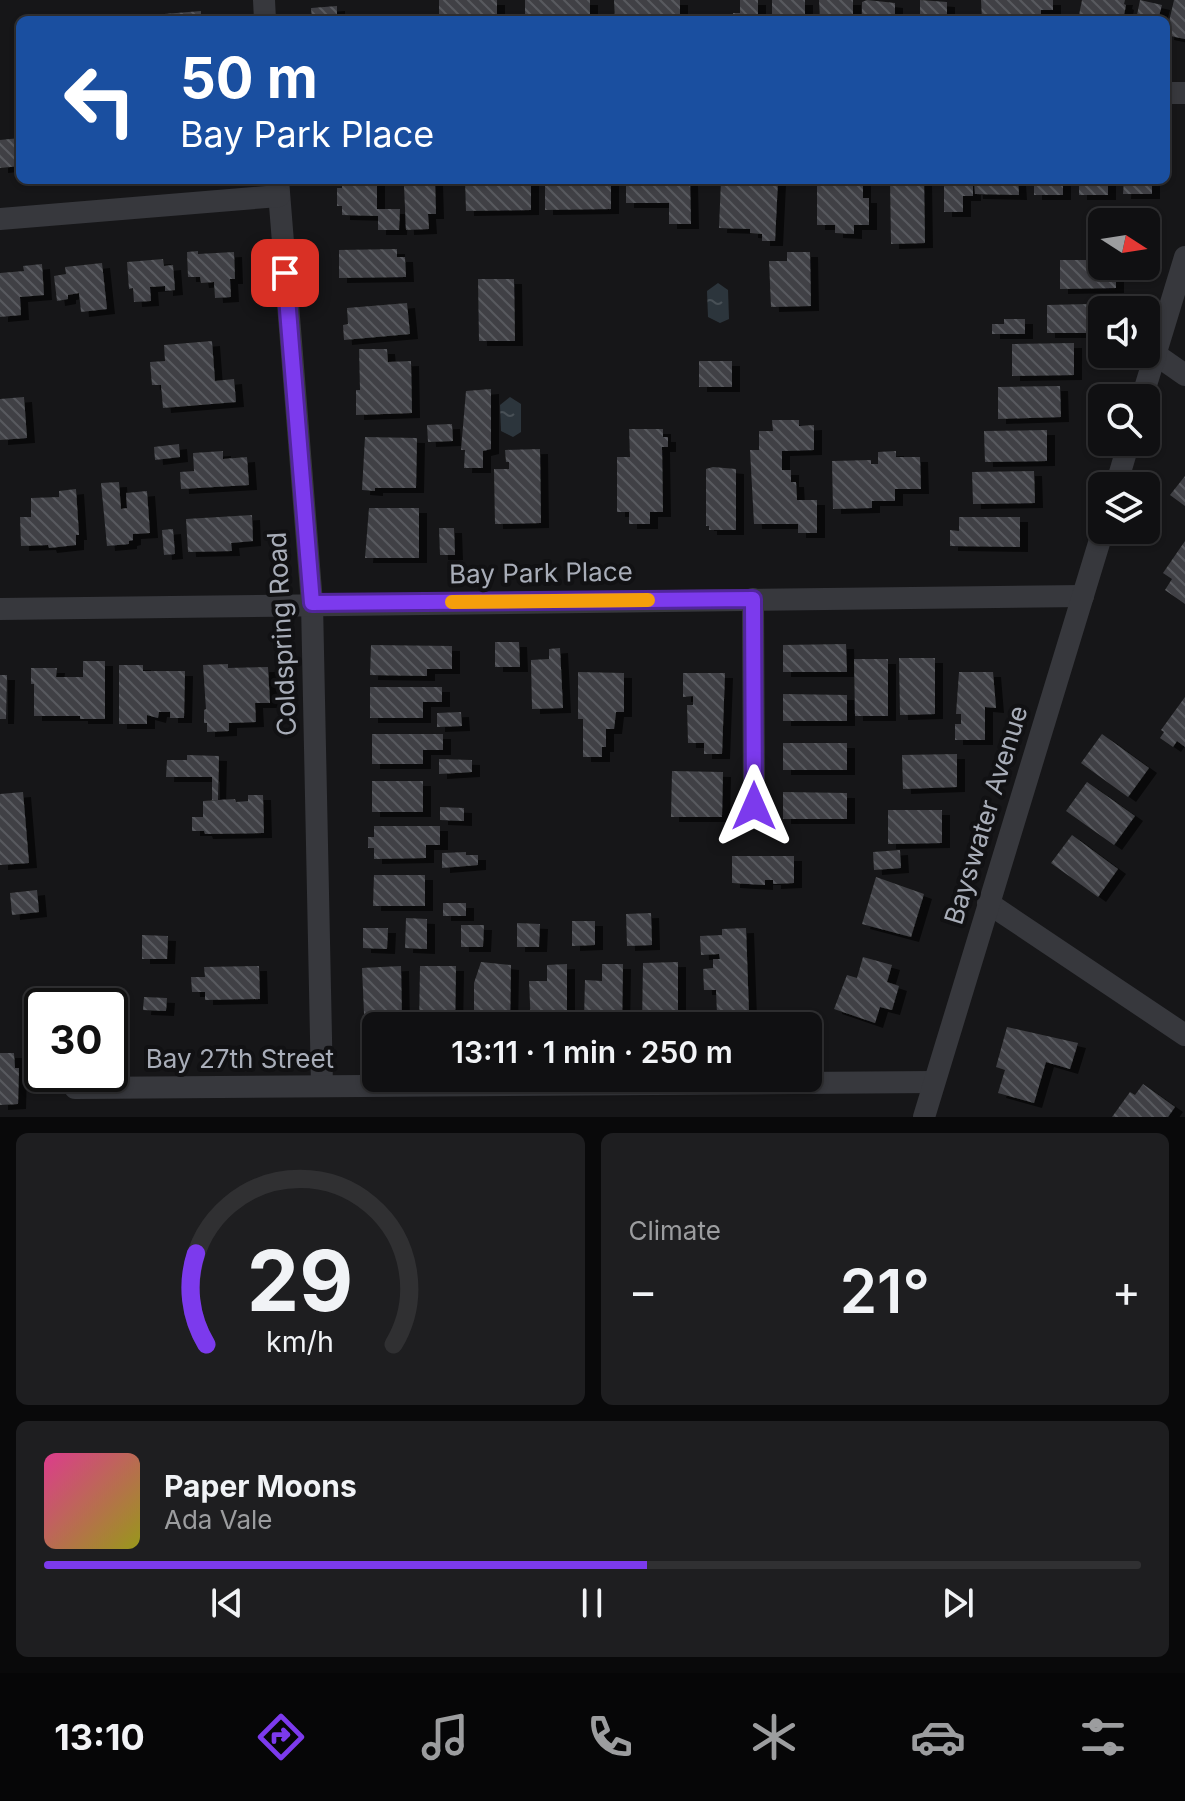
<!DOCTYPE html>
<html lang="en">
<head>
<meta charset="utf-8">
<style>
	:root { --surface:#101012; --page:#1e1e20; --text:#f1f3f6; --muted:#9c9d9f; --line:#303032; --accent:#7c3aed }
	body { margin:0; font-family:Inter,sans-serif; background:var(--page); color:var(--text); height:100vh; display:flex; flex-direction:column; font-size:30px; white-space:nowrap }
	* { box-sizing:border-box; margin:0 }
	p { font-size:26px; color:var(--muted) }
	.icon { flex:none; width:44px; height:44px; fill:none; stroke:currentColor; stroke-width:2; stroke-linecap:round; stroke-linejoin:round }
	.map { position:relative; height:1117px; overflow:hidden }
	.sheet { display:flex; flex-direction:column; gap:16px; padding:16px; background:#09090a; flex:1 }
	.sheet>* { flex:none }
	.banner { position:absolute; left:16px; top:16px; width:1154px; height:168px; border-radius:12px; box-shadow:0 2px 6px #0004,0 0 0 2px var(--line); background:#1a4fa0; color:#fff; overflow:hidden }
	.needle { width:52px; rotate:102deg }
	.tools { position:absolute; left:1088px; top:208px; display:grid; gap:16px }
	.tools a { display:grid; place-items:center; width:72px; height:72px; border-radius:12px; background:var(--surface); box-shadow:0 2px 6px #0004,0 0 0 2px var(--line); font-size:40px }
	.speed { position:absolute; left:24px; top:988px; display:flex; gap:16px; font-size:40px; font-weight:700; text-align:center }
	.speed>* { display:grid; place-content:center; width:104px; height:104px; border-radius:50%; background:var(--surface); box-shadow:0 2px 6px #0004,0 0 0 2px var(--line); line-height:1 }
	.speed .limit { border:4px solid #111; border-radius:12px; background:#fff; color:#111 }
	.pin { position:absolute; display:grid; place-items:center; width:68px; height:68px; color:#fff; margin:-34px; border-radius:16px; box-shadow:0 4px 12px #0006 }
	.me { position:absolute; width:88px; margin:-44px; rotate:0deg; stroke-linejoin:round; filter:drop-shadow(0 0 6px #0008) }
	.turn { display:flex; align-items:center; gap:28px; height:168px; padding:0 32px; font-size:36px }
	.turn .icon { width:104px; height:104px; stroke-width:2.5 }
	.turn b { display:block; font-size:56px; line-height:68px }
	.big { font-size:60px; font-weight:600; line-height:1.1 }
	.sheet .widget { flex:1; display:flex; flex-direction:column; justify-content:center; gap:12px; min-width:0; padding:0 28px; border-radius:12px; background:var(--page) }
	.sheet .dial { align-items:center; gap:0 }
	.dial svg { height:208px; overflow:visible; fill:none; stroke:var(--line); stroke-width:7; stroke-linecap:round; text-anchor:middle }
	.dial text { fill:var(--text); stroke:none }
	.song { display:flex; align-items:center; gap:24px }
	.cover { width:96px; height:96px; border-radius:12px; background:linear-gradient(135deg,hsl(330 70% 55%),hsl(60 70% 35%)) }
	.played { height:8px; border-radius:4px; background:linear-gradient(90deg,var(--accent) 55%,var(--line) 55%) }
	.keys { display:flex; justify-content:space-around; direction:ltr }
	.heat { display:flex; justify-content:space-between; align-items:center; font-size:44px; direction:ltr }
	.sheet .tiles { flex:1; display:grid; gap:16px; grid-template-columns:1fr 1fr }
	.widget:last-child { grid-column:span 2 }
	.trip { position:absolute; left:362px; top:1012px; width:460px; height:80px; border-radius:12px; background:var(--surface); box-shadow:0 2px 6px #0004,0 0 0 2px var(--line); font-weight:600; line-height:80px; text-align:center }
	.menu { display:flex; height:128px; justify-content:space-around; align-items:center; background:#060607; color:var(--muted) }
	.menu .icon { width:56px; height:56px }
	.menu .on { color:var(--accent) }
	.menu b { font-size:36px; color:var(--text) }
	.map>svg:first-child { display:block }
	.water { fill:url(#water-ripples) }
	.building { fill:url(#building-back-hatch); filter:url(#shadow) }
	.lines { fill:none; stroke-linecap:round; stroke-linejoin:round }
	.minor { stroke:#37383d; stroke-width:22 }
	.route-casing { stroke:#51269a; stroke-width:20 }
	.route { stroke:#7c3aed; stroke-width:14 }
	.slow { stroke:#f59e0b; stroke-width:14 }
	.labels { text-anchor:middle; stroke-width:8; stroke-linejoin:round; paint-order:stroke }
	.street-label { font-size:26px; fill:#a8adb8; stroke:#111113 }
</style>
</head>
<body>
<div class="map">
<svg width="1185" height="1117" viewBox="0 0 1185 1117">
	<defs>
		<pattern id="water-ripples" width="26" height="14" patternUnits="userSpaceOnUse" patternTransform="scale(2)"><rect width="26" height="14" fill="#2c353c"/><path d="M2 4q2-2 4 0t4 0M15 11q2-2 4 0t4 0" fill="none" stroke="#485056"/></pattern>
		<pattern id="building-back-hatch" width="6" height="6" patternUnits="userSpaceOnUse" patternTransform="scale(2)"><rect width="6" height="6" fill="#404145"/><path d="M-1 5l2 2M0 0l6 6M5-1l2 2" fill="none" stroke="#595a5e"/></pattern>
		<filter id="shadow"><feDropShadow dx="8" dy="5" stdDeviation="0" flood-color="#0009"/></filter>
	</defs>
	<rect width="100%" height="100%" fill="#161618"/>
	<g class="water">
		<polygon points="718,283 728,290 729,319 720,323 708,317 707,291"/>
		<polygon points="510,397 521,404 521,432 513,437 501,431 500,405"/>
	</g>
	<g class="building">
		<rect x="439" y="0" width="58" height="20"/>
		<rect x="525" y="0" width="65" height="20"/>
		<polygon points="614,0 680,0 680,20 615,20"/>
		<polygon points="740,0 758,0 758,20 733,20 733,13 740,13"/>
		<rect x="772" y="0" width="33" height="20"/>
		<polygon points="819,0 853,0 853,20 820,20"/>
		<polygon points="867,0 895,3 895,20 862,20 862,2"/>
		<polygon points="920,0 947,2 947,20 920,20"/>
		<polygon points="981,0 1053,0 1053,10 1041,10 1041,20 982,20"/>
		<polygon points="1082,0 1125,0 1124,4 1126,5 1123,20 1078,20"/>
		<polygon points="1140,0 1162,5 1158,20 1136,20"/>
		<polygon points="1174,0 1185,0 1185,39 1166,35"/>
		<polygon points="337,6 337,17 362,15 362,20 312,20 311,8"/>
		<polygon points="201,11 201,20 165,20 164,14"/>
		<polygon points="20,138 20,166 0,168 0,140"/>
		<polygon points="342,180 377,180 377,209 400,209 399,230 378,230 378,216 342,215 342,206 337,206 337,188 342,188"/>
		<polygon points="399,180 435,180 436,214 428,214 429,229 406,230 404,186 399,185"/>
		<polygon points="465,180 531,180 531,210 466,211"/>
		<polygon points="545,180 611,180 611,209 545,210"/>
		<polygon points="626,180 690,180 691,224 669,224 669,203 626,203"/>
		<polygon points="721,180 778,180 775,241 762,241 762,234 750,233 750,229 719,228"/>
		<polygon points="817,180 863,180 863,198 869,198 869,225 854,225 854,234 835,233 835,225 817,225"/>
		<polygon points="890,180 924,180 925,243 891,244"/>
		<polygon points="944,180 973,180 973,196 963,196 963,212 944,212"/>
		<polygon points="974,180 1018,180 1019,195 975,194"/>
		<rect x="1034" y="180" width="29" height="15"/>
		<rect x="1079" y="180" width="29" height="15"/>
		<polygon points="1124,180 1152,180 1152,194 1123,194"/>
		<polygon points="397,249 397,257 405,257 406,277 339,278 339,250"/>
		<polygon points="198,251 198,254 234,252 235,279 230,279 231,297 215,298 214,282 201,283 200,277 188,277 187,252"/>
		<polygon points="787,252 810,252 811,306 771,307 769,261 787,261"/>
		<polygon points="163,259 164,266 173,265 175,290 165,291 165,286 150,287 151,301 134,302 133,288 129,289 127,262"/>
		<polygon points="1060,260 1102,260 1102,266 1116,266 1116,288 1060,289"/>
		<polygon points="102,263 107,309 81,312 79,293 68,295 68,299 57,301 54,276 66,274 65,267"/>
		<polygon points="42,264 44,295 20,297 21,315 0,317 0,273 24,271 23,266"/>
		<polygon points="478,279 514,279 515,341 479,341"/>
		<polygon points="407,303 410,334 344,340 343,325 348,324 347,308"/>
		<polygon points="1090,304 1090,311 1102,314 1102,333 1047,333 1047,305"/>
		<polygon points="1004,319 1025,319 1025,334 992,334 992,324 1004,324"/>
		<polygon points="212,341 215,381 234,379 236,402 163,408 161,385 152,385 150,362 165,361 164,345"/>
		<polygon points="1074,343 1074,375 1012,376 1012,344"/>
		<polygon points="359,349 387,349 388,362 411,361 412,413 356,415 356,390 360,390"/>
		<rect x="699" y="361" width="33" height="26"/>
		<polygon points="1060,386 1061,417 998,419 998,387"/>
		<polygon points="491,389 491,449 483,451 483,468 464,468 465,450 461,450 466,391"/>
		<polygon points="24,397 27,438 0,440 0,399"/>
		<polygon points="772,420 799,420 799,426 814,425 814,450 782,451 782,470 791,470 791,482 796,482 797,500 817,500 817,533 798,533 798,524 754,524 750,450 759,450 759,431 773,431"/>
		<polygon points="452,424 453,441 428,442 427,425"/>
		<polygon points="629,429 663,429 663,437 668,437 668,447 662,447 663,512 650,512 650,524 629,524 629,512 617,512 617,457 630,457"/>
		<polygon points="1047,430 1047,461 985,462 984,431"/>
		<polygon points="365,437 417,438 416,488 375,488 375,491 362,490"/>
		<polygon points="179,444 180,457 155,460 154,447"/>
		<polygon points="540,449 541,523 495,524 494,469 509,469 509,462 506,462 505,450"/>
		<polygon points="223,451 223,459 247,457 249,485 181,489 180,472 194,471 193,453"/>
		<polygon points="896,451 896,457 920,457 921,489 895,489 895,501 872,501 872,508 833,509 832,461 871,460 871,464 878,464 878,452"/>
		<polygon points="713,467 736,469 736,530 709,530 709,526 706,526 706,469"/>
		<polygon points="1034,471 1035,503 973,504 972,472"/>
		<polygon points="1185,476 1185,506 1170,495"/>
		<polygon points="119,482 121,509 127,508 126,493 147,491 150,533 133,534 133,540 129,541 129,544 107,546 101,483"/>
		<polygon points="76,489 79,535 76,535 76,545 49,548 48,545 21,546 20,517 31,517 31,498 59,497 59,491"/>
		<polygon points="369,508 419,508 419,558 365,558"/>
		<polygon points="252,515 253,541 231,543 232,551 188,552 186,519"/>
		<polygon points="959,517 1020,517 1020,547 950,546 950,530 959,531"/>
		<polygon points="439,528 454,528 455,555 440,555"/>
		<polygon points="173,529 175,554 164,555 162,530"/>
		<polygon points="1185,541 1185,604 1165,590 1172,579 1163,573"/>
		<polygon points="495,642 519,642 520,667 495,667"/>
		<polygon points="846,644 847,672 783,672 783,645"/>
		<polygon points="371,645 452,646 452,669 427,669 427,676 370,675"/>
		<polygon points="560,648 563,708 532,709 531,660 549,659 549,649"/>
		<polygon points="899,658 935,658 935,714 900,715"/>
		<polygon points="854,659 888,659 888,716 855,716"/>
		<polygon points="83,661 105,661 105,719 80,719 80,716 34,716 34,684 31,684 31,668 57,668 56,677 83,677"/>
		<polygon points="228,664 228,668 268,667 270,703 255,703 256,722 229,723 229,731 207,732 207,723 204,723 204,710 206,709 203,665"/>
		<polygon points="119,665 143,665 143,671 185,671 184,718 170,718 170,712 159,712 158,718 147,715 147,724 119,724"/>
		<polygon points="578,672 624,673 624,712 616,712 614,729 606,729 606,747 602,747 602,757 583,757 583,719 578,719"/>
		<polygon points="959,672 993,672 996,708 985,707 985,740 955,740 955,724 961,724 961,714 956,714"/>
		<polygon points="683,673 725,673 722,754 704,754 704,743 688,743 687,705 693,705 693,696 683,697"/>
		<polygon points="0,675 7,675 6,719 0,719"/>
		<polygon points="370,687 442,687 442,702 423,702 423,718 370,718"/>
		<polygon points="783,694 847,695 847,721 783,721"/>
		<polygon points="1185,697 1185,747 1177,741 1173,747 1160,738 1164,732 1161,730"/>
		<polygon points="461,712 462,726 437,727 437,713"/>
		<polygon points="372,734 443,734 443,750 423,750 423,764 372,764"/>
		<polygon points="1102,734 1149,768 1128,797 1081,763"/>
		<rect x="783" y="743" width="64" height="27"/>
		<polygon points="957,754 957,787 903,789 902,755"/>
		<polygon points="187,755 219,756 218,800 212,800 212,777 166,777 167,760 187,760"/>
		<polygon points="439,759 472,760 472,772 439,774"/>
		<polygon points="672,771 723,772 722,817 671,817"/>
		<rect x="372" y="781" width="51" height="31"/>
		<polygon points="1087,782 1135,816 1114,845 1066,811"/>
		<polygon points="23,792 29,863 0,865 0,794"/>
		<polygon points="783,792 847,793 847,819 783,819"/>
		<polygon points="248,795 263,795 264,833 205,834 204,831 192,831 192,817 203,817 203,801 235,799 236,802 248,801"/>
		<polygon points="440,807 464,808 464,821 440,820"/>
		<polygon points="888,810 942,810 942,843 888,844"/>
		<polygon points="374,826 440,826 440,845 426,845 426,858 374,859 374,848 368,848 368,837 374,837"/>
		<polygon points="1072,835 1118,869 1098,897 1051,863"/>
		<polygon points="900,850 901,868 874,870 873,852"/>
		<polygon points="466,852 466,855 478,855 478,865 442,868 442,853"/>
		<polygon points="732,856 794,856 794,883 773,884 773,880 765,880 765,885 732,883"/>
		<polygon points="374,875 425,875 425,906 373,906"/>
		<polygon points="876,877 924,894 911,937 862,924"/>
		<polygon points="37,890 39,912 12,915 10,893"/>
		<rect x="443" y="903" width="23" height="13"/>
		<polygon points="651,913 652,945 627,946 626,914"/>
		<polygon points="406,918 427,919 427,949 405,948"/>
		<polygon points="572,921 595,921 595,945 572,946"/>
		<polygon points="517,923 540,924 539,947 517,947"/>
		<polygon points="461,925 484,925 483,947 461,947"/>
		<polygon points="363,928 388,928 387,949 363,948"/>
		<polygon points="746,928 749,1013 717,1014 716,990 704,990 703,969 713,968 713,959 720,959 719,954 701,955 700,936 722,935 722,929"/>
		<polygon points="142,935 168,936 167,959 142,959"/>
		<polygon points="863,957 892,965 887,982 899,986 892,1010 880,1007 875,1023 834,1009 847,975 857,978"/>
		<polygon points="481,962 511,965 510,1026 474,1026 474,983"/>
		<polygon points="678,962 678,1026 642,1026 643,963"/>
		<polygon points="567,964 567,1026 531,1026 529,981 547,981 547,965"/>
		<polygon points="602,964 623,964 622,1026 587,1026 587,1020 584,1020 585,980 602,981"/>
		<polygon points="259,966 260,999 205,1000 205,992 192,992 191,977 205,977 204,967"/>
		<polygon points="401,966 402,1022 396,1023 396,1026 376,1026 376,1036 365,1036 362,968"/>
		<polygon points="420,966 456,966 455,1026 419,1026"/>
		<polygon points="144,997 167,998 166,1011 143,1010"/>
		<polygon points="1007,1027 1078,1043 1070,1069 1046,1062 1034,1103 998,1093 1005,1070 996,1067"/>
		<polygon points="0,1053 14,1053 15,1068 19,1068 18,1104 0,1105"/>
		<polygon points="1143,1084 1175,1107 1168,1117 1112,1117 1130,1092 1135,1095"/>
	</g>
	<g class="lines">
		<g class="minor">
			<polyline points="264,0 265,20"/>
			<polyline points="1166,93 1185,93"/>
			<polyline points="278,180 312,603 322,1086"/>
			<polyline points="0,219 279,196"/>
			<polyline points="1155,354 1185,375"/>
			<polyline points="1142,398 1185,257"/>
			<polyline points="1116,486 1129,442"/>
			<polyline points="753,599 754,806"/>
			<polyline points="0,609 1083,596"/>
			<polyline points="988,903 1185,1035"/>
			<polyline points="75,1088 934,1082"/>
			<polyline points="924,1117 1103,530"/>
		</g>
	</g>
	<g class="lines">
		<defs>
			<polyline id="route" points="285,273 312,603 753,599 754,806"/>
		</defs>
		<use href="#route" class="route-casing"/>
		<use href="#route" class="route"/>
		<polyline class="slow" points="452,602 648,600"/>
	</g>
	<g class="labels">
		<g class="street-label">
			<text transform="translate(541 573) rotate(-1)" y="9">Bay Park Place</text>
			<text transform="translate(282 634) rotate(-93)" y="9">Coldspring Road</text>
			<text transform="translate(986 815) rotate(-73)" y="9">Bayswater Avenue</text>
			<text x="240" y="1068">Bay 27th Street</text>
		</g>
	</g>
</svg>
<div class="tools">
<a><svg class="needle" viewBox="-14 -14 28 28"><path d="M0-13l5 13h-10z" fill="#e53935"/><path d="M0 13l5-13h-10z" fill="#9c9d9f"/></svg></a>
<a><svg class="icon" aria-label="sound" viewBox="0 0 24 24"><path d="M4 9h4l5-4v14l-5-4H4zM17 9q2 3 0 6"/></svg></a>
<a><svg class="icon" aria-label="search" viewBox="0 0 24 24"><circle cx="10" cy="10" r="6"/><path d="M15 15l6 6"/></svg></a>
<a><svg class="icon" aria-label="layers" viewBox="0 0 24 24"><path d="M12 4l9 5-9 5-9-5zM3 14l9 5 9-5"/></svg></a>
</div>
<div class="speed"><div class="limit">30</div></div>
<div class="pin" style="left:285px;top:273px;background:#d93025"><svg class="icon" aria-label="arrive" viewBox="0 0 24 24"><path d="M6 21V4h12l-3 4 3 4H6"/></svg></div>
<svg class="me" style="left:754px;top:806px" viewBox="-20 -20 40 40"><path d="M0-17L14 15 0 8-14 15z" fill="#7c3aed" stroke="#fff" stroke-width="4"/></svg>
<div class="trip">13:11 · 1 min · 250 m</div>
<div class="banner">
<div class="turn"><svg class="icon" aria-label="left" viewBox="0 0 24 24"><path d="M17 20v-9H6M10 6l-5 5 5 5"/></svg><div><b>50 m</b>Bay Park Place</div></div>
</div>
</div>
<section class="sheet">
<div class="tiles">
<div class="widget dial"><svg viewBox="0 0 100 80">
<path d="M14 69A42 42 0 1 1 86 69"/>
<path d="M14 69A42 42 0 0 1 10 34" stroke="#7c3aed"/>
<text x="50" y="56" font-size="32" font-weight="700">29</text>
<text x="50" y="72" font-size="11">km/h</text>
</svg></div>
<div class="widget"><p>Climate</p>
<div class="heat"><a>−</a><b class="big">21°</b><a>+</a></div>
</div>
<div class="widget">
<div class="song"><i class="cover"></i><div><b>Paper Moons</b><p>Ada Vale</p></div></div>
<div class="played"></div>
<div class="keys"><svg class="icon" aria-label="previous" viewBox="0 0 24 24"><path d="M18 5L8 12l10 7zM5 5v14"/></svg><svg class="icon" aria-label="pause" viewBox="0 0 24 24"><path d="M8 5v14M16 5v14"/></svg><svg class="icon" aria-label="next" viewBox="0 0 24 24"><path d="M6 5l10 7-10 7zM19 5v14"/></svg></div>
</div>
</div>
</section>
<nav class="menu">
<b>13:10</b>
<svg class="icon on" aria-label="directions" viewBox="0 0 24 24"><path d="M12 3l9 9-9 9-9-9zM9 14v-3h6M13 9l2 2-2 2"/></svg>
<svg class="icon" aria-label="music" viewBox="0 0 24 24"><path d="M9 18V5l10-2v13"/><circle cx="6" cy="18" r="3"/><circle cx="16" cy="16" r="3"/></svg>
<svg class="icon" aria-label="phone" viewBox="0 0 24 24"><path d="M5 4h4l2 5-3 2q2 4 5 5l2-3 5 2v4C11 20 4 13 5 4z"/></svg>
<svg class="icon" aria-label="climate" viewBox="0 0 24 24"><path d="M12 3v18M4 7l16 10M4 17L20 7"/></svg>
<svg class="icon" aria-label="car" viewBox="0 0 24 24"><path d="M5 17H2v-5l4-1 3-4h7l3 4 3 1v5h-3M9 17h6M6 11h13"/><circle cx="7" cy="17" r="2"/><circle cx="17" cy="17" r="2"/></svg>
<svg class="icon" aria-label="filters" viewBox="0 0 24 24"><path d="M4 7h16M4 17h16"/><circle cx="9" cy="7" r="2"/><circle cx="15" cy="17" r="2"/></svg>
</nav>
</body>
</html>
